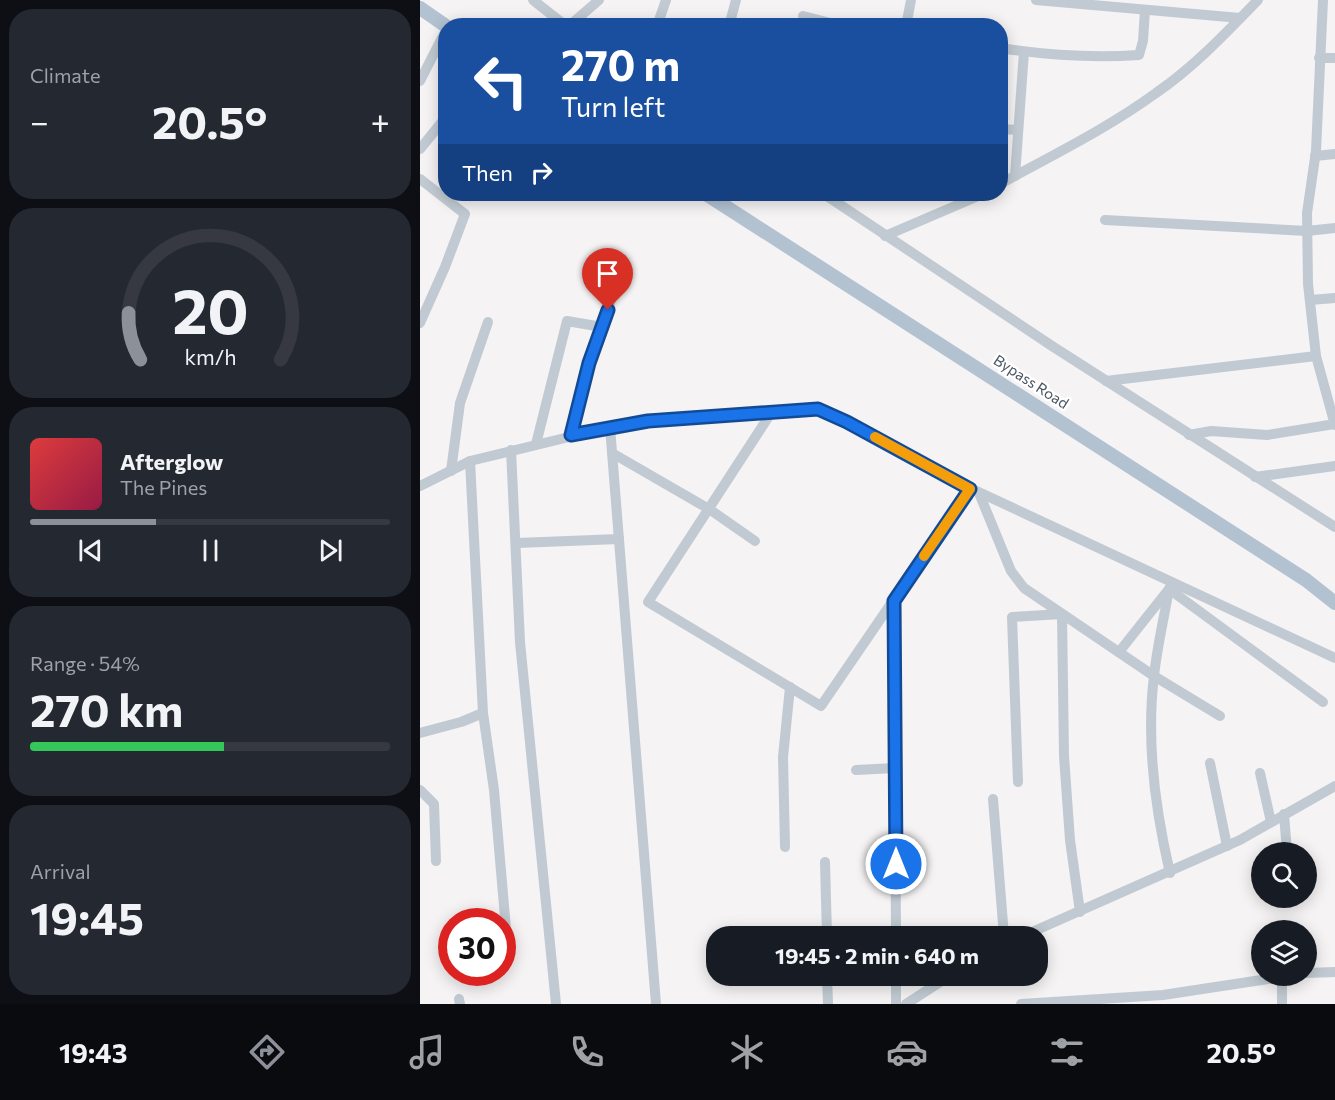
<!DOCTYPE html>
<html lang="en">
<head>
<meta charset="utf-8">
<style>
	:root { --surface:#171b24; --page:#242831; --text:#f1f3f6; --muted:#9ea1a6; --line:#363941; --accent:#8c9099 }
	body { margin:0; font-family:Commissioner,sans-serif; background:var(--page); color:var(--text); height:100vh; display:flex; flex-direction:column; font-size:22px; white-space:nowrap }
	* { box-sizing:border-box; margin:0 }
	p { font-size:20px; color:var(--muted) }
	.icon { flex:none; width:33px; height:33px; fill:none; stroke:currentColor; stroke-width:2; stroke-linecap:round; stroke-linejoin:round }
	.map { position:relative; flex:1; overflow:hidden }
	.panel { display:flex; flex-direction:column; gap:9px; padding:9px; background:#0d0f14; width:420px }
	.panel>* { flex:none }
	.banner { position:absolute; left:18px; top:18px; width:570px; height:183px; border-radius:24px; box-shadow:0 3px 15px #0003; background:#1a4fa0; color:#fff; overflow:hidden }
	.buttons { position:absolute; left:831px; top:842px; display:grid; gap:12px }
	.buttons a { display:grid; place-items:center; width:66px; height:66px; border-radius:50%; background:var(--surface); box-shadow:0 3px 15px #0003; font-size:30px }
	.speed { position:absolute; left:18px; top:908px; display:flex; gap:12px; font-size:30px; font-weight:700; text-align:center }
	.speed>* { display:grid; place-content:center; width:78px; height:78px; border-radius:50%; background:var(--surface); box-shadow:0 3px 15px #0003; line-height:1 }
	.speed .limit { border:9px solid #d22; background:#fff; color:#111 }
	.pin { position:absolute; display:grid; place-items:center; width:51px; height:51px; color:#fff; margin:-62px -26px; border-radius:50% 50% 50% 0; rotate:-45deg; box-shadow:0 0 6px #0007 }
	.pin .icon { rotate:45deg }
	.me { position:absolute; width:66px; margin:-33px; rotate:0deg; stroke-linejoin:round; filter:drop-shadow(0 0 4px #0008) }
	.turn { display:flex; align-items:center; gap:21px; height:126px; padding:0 24px; font-size:27px }
	.turn .icon { width:78px; height:78px; stroke-width:2.5 }
	.turn b { display:block; font-size:42px; line-height:51px }
	.then { display:flex; align-items:center; height:57px; padding:0 24px; background:#0003; gap:12px; font-size:22px }
	.big { font-size:45px; font-weight:700; line-height:1.1 }
	.panel .tile { flex:1; display:flex; flex-direction:column; justify-content:center; gap:9px; min-width:0; padding:0 21px; border-radius:24px; background:var(--page) }
	.panel .dial { align-items:center; gap:0 }
	.dial svg { height:156px; overflow:visible; fill:none; stroke:var(--line); stroke-width:7; stroke-linecap:round; text-anchor:middle }
	.dial text { fill:var(--text); stroke:none }
	.song { display:flex; align-items:center; gap:18px }
	.cover { width:72px; height:72px; border-radius:9px; background:linear-gradient(135deg,hsl(0 70% 55%),hsl(340 70% 35%)) }
	.played { height:6px; border-radius:3px; background:linear-gradient(90deg,var(--accent) 35%,var(--line) 35%) }
	.keys { display:flex; justify-content:space-around; direction:ltr }
	.heat { display:flex; justify-content:space-between; align-items:center; font-size:33px; direction:ltr }
	.charge { height:9px; border-radius:4px; background:linear-gradient(90deg,#34c759 54%,var(--line) 0) }
	.trip { position:absolute; left:286px; top:926px; width:342px; height:60px; border-radius:24px; background:var(--surface); box-shadow:0 3px 15px #0003; font-weight:700; line-height:60px; text-align:center }
	.menu { display:flex; height:96px; justify-content:space-around; align-items:center; background:#090b0e; color:var(--muted) }
	.menu .icon { width:42px; height:42px }
	.menu .selected { color:var(--accent) }
	.menu b { font-size:27px; color:var(--text) }
	main { display:flex; flex:1; min-height:0 }
	.map>svg:first-child { display:block }
	.lines { fill:none; stroke-linecap:round; stroke-linejoin:round }
	.minor { stroke:#c1cad2; stroke-width:10 }
	.major { stroke:#b3c2d1; stroke-width:14 }
	.route-casing { stroke:#114b97; stroke-width:15 }
	.route { stroke:#1a73e8; stroke-width:10 }
	.slow { stroke:#f59e0b; stroke-width:10 }
	.labels { text-anchor:middle; stroke-width:5; stroke-linejoin:round; paint-order:stroke }
	.street-label { font-size:15px; fill:#4a5661; stroke:#fff }
</style>
</head>
<body>
<main>
<section class="panel">
<div class="tile"><p>Climate</p>
<div class="heat"><a>−</a><b class="big">20.5°</b><a>+</a></div>
</div>
<div class="tile dial"><svg viewBox="0 0 100 80">
<path d="M14 69A42 42 0 1 1 86 69"/>
<path d="M14 69A42 42 0 0 1 8 45" stroke="#8c9099"/>
<text x="50" y="56" font-size="32" font-weight="700">20</text>
<text x="50" y="72" font-size="11">km/h</text>
</svg></div>
<div class="tile">
<div class="song"><i class="cover"></i><div><b>Afterglow</b><p>The Pines</p></div></div>
<div class="played"></div>
<div class="keys"><svg class="icon" aria-label="previous" viewBox="0 0 24 24"><path d="M18 5L8 12l10 7zM5 5v14"/></svg><svg class="icon" aria-label="pause" viewBox="0 0 24 24"><path d="M8 5v14M16 5v14"/></svg><svg class="icon" aria-label="next" viewBox="0 0 24 24"><path d="M6 5l10 7-10 7zM19 5v14"/></svg></div>
</div>
<div class="tile"><p>Range · 54%</p><b class="big">270 km</b><div class="charge"></div></div>
<div class="tile"><p>Arrival</p><b class="big">19:45</b></div>
</section>
<div class="map">
<svg width="915" height="1004" viewBox="0 0 915 1004">
	<rect width="100%" height="100%" fill="#f5f3f3"/>
	<g class="lines">
		<g class="minor">
			<polyline points="113,0 146,26"/>
			<polyline points="616,0 820,18"/>
			<polyline points="903,0 896,151 887,213 888,284 896,356 915,425"/>
			<polyline points="383,16 422,26"/>
			<polyline points="149,26 179,0"/>
			<polyline points="237,26 246,0"/>
			<polyline points="309,26 316,0"/>
			<polyline points="486,26 491,0"/>
			<path d="M580 48C625 55 674 58 719 55L723 41 725 10"/>
			<polyline points="899,58 915,58"/>
			<polyline points="0,81 26,30"/>
			<polyline points="580,129 598,130"/>
			<polyline points="0,149 26,117"/>
			<polyline points="895,156 915,154"/>
			<polyline points="595,176 604,52"/>
			<polyline points="0,179 45,214 25,267 0,323"/>
			<path d="M580 184C633 155 688 128 736 93 774 67 806 33 838 0"/>
			<polyline points="404,194 632,346 915,527"/>
			<polyline points="685,220 887,231 915,228"/>
			<polyline points="465,236 563,194"/>
			<polyline points="890,300 915,298"/>
			<polyline points="686,381 896,356"/>
			<polyline points="351,413 228,602 401,706 550,488"/>
			<polyline points="190,427 236,1004"/>
			<polyline points="151,435 169,363 193,294"/>
			<polyline points="769,435 791,431 847,435 915,424"/>
			<polyline points="116,444 147,321 182,327"/>
			<polyline points="91,450 100,642 136,1004"/>
			<polyline points="192,453 289,509 335,541"/>
			<polyline points="50,461 63,713 74,790 86,929"/>
			<polyline points="31,471 40,403 68,322"/>
			<polyline points="835,477 915,466"/>
			<polyline points="0,486 50,461 190,427 228,421 398,409 550,488 915,658"/>
			<polyline points="559,493 591,571 604,588 734,676 800,716"/>
			<polyline points="97,543 199,539"/>
			<polyline points="474,601 476,936"/>
			<polyline points="699,652 749,589 903,702"/>
			<polyline points="0,733 41,722 63,713"/>
			<polyline points="790,763 807,846"/>
			<polyline points="436,770 475,768"/>
			<polyline points="840,773 851,822"/>
			<polyline points="598,782 592,617 642,614 644,756 650,840 660,912"/>
			<polyline points="0,790 14,804 16,861"/>
			<polyline points="573,799 584,936"/>
			<polyline points="864,814 867,852"/>
			<polyline points="365,847 363,757 370,687"/>
			<polyline points="405,862 407,936"/>
			<path d="M750 873C735 809 726 741 734 676 737 647 744 618 749 589L753 583"/>
			<polyline points="603,936 820,840 915,786"/>
			<polyline points="886,973 915,972"/>
			<polyline points="407,975 408,1004"/>
			<polyline points="476,975 476,1004"/>
			<polyline points="39,999 40,1004"/>
			<polyline points="486,1004 531,975"/>
			<polyline points="601,1004 743,995 874,975"/>
			<polyline points="862,1004 862,977"/>
		</g>
		<g class="major">
			<polyline points="0,8 26,26"/>
			<polyline points="286,194 886,580 915,603"/>
		</g>
	</g>
	<g class="lines">
		<defs>
			<polyline id="route" points="188,310 169,363 151,435 228,421 398,409 427,422 550,489 474,601 476,864"/>
		</defs>
		<use href="#route" class="route-casing"/>
		<use href="#route" class="route"/>
		<polyline class="slow" points="455,437 550,489 504,556"/>
	</g>
	<g class="labels">
		<g class="street-label">
			<text transform="translate(611 382) rotate(33)" y="5">Bypass Road</text>
		</g>
	</g>
</svg>
<div class="buttons">
<a><svg class="icon" aria-label="search" viewBox="0 0 24 24"><circle cx="10" cy="10" r="6"/><path d="M15 15l6 6"/></svg></a>
<a><svg class="icon" aria-label="layers" viewBox="0 0 24 24"><path d="M12 4l9 5-9 5-9-5zM3 14l9 5 9-5"/></svg></a>
</div>
<div class="speed"><div class="limit">30</div></div>
<div class="pin" style="left:188px;top:310px;background:#d93025"><svg class="icon" aria-label="arrive" viewBox="0 0 24 24"><path d="M6 21V4h12l-3 4 3 4H6"/></svg></div>
<svg class="me" style="left:476px;top:864px" viewBox="-20 -20 40 40"><circle r="17" fill="#1a73e8" stroke="#fff" stroke-width="3"/><path d="M0-11L8 9 0 5-8 9z" fill="#fff"/></svg>
<div class="trip">19:45 · 2 min · 640 m</div>
<div class="banner">
<div class="turn"><svg class="icon" aria-label="left" viewBox="0 0 24 24"><path d="M17 20v-9H6M10 6l-5 5 5 5"/></svg><div><b>270 m</b>Turn left</div></div>
<div class="then">Then<svg class="icon" aria-label="right" viewBox="0 0 24 24"><path d="M7 20v-9h11M14 6l5 5-5 5"/></svg></div>
</div>
</div>
</main>
<nav class="menu">
<b>19:43</b>
<svg class="icon selected" aria-label="directions" viewBox="0 0 24 24"><path d="M12 3l9 9-9 9-9-9zM9 14v-3h6M13 9l2 2-2 2"/></svg>
<svg class="icon" aria-label="music" viewBox="0 0 24 24"><path d="M9 18V5l10-2v13"/><circle cx="6" cy="18" r="3"/><circle cx="16" cy="16" r="3"/></svg>
<svg class="icon" aria-label="phone" viewBox="0 0 24 24"><path d="M5 4h4l2 5-3 2q2 4 5 5l2-3 5 2v4C11 20 4 13 5 4z"/></svg>
<svg class="icon" aria-label="climate" viewBox="0 0 24 24"><path d="M12 3v18M4 7l16 10M4 17L20 7"/></svg>
<svg class="icon" aria-label="car" viewBox="0 0 24 24"><path d="M5 17H2v-5l4-1 3-4h7l3 4 3 1v5h-3M9 17h6M6 11h13"/><circle cx="7" cy="17" r="2"/><circle cx="17" cy="17" r="2"/></svg>
<svg class="icon" aria-label="filters" viewBox="0 0 24 24"><path d="M4 7h16M4 17h16"/><circle cx="9" cy="7" r="2"/><circle cx="15" cy="17" r="2"/></svg>
<b>20.5°</b>
</nav>
</body>
</html>
